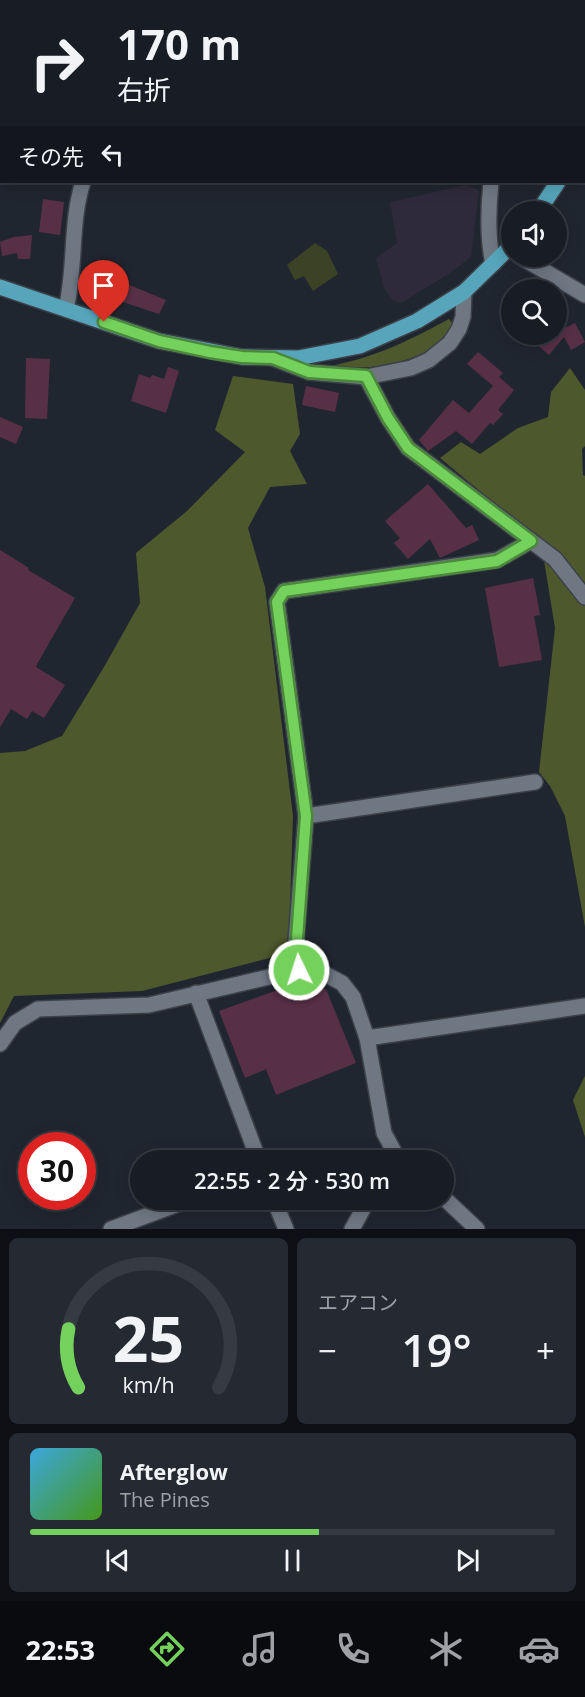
<!DOCTYPE html>
<html lang="ja">
<head>
<meta charset="utf-8">
<style>
	:root { --surface:#181c24; --page:#252931; --text:#f1f3f6; --muted:#9fa1a6; --line:#363a41; --accent:#74d25c }
	body { margin:0; font-family:"Open Sans","Noto Sans JP",sans-serif; background:var(--page); color:var(--text); height:100vh; display:flex; flex-direction:column; font-size:22px; white-space:nowrap }
	* { box-sizing:border-box; margin:0 }
	p { font-size:20px; color:var(--muted) }
	.icon { flex:none; width:33px; height:33px; fill:none; stroke:currentColor; stroke-width:2; stroke-linecap:round; stroke-linejoin:round }
	.map { position:relative; height:1229px; overflow:hidden }
	.details { display:flex; flex-direction:column; gap:9px; padding:9px; background:#0d0f14; flex:1 }
	.details>* { flex:none }
	.top-card { position:absolute; left:0px; top:0px; width:585px; height:183px; box-shadow:0 3px 15px #0003,0 0 0 2px var(--line); background:#181c24; color:var(--text); overflow:hidden }
	.fabs { position:absolute; left:501px; top:201px; display:grid; gap:12px }
	.fabs a { display:grid; place-items:center; width:66px; height:66px; border-radius:50%; background:var(--surface); box-shadow:0 3px 15px #0003,0 0 0 2px var(--line); font-size:30px }
	.speed { position:absolute; left:18px; top:1132px; display:flex; gap:12px; font-size:30px; font-weight:700; text-align:center }
	.speed>* { display:grid; place-content:center; width:78px; height:78px; border-radius:50%; background:var(--surface); box-shadow:0 3px 15px #0003,0 0 0 2px var(--line); line-height:1 }
	.speed .limit { border:9px solid #d22; background:#fff; color:#111 }
	.pin { position:absolute; display:grid; place-items:center; width:51px; height:51px; color:#fff; margin:-62px -26px; border-radius:50% 50% 50% 0; rotate:-45deg; box-shadow:0 0 6px #0007 }
	.pin .icon { rotate:45deg }
	.me { position:absolute; width:66px; margin:-33px; rotate:356deg; stroke-linejoin:round; filter:drop-shadow(0 0 4px #0008) }
	.turn { display:flex; align-items:center; gap:21px; height:126px; padding:0 18px; font-size:27px }
	.turn .icon { width:78px; height:78px; stroke-width:2.5 }
	.turn b { display:block; font-size:42px; line-height:51px }
	.then { display:flex; align-items:center; height:57px; padding:0 18px; background:#0003; gap:12px; font-size:22px }
	.big { font-size:45px; font-weight:600; line-height:1.1 }
	.details .tile { flex:1; display:flex; flex-direction:column; justify-content:center; gap:9px; min-width:0; padding:0 21px; border-radius:9px; background:var(--page) }
	.details .dial { align-items:center; gap:0 }
	.dial svg { height:156px; overflow:visible; fill:none; stroke:var(--line); stroke-width:7; stroke-linecap:round; text-anchor:middle }
	.dial text { fill:var(--text); stroke:none }
	.song { display:flex; align-items:center; gap:18px }
	.cover { width:72px; height:72px; border-radius:9px; background:linear-gradient(135deg,hsl(200 70% 55%),hsl(100 70% 35%)) }
	.played { height:6px; border-radius:3px; background:linear-gradient(90deg,var(--accent) 55%,var(--line) 55%) }
	.keys { display:flex; justify-content:space-around; direction:ltr }
	.heat { display:flex; justify-content:space-between; align-items:center; font-size:33px; direction:ltr }
	.details .tiles { flex:1; display:grid; gap:9px; grid-template-columns:1fr 1fr }
	.tile:last-child { grid-column:span 2 }
	.trip { position:absolute; left:130px; top:1150px; width:324px; height:60px; border-radius:30px; background:var(--surface); box-shadow:0 3px 15px #0003,0 0 0 2px var(--line); font-weight:600; line-height:60px; text-align:center }
	.tabs { display:flex; height:96px; justify-content:space-around; align-items:center; background:#0a0b0e; color:var(--muted) }
	.tabs .icon { width:42px; height:42px }
	.tabs .selected { color:var(--accent) }
	.tabs b { font-size:27px; color:var(--text) }
	.map>svg:first-child { display:block }
	.industrial { fill:#2e2a3b }
	.green { fill:#3b4225 }
	.forest { fill:#4e582d }
	.building { fill:#583045 }
	.lines { fill:none; stroke-linecap:round; stroke-linejoin:round }
	.minor-casing { stroke:#3c4049; stroke-width:18 }
	.tertiary-casing { stroke:#3c4049; stroke-width:18 }
	.primary-casing { stroke:#3c4049; stroke-width:18 }
	.minor { stroke:#6f7783; stroke-width:15 }
	.tertiary { stroke:#6f7783; stroke-width:15 }
	.primary { stroke:#56a5ba; stroke-width:15 }
	.route-casing { stroke:#4b883c; stroke-width:15 }
	.route { stroke:#74d25c; stroke-width:10 }
</style>
</head>
<body>
<div class="map">
<svg width="585" height="1229" viewBox="0 0 585 1229">
	<rect width="100%" height="100%" fill="#202630"/>
	<polygon class="industrial" points="466,185 479,190 471,257 450,273 401,303 393,301 384,288 376,258 397,243 390,202"/>
	<polygon class="green" points="315,243 327,251 338,274 313,291 304,276 295,280 287,265"/>
	<g class="forest">
		<path d="M449 319 454 325C434 363 368 372 331 366 378 356 406 342 449 319Z"/>
		<polygon points="570,368 585,390 585,446 582,449 583,475 585,476 585,927 565,816 550,786 539,772 555,628 541,542 440,458 461,442 480,454 518,428 548,417 551,392"/>
		<polygon points="233,376 293,384 300,434 290,451 307,484 270,487 248,528 265,587 293,816 289,937 285,954 142,991 14,996 0,1023 0,753 25,751 62,736 104,667 140,603 136,553 187,511 245,452 215,430"/>
		<polygon points="585,1076 585,1137 573,1100"/>
	</g>
	<g class="building">
		<polygon points="43,199 64,202 60,235 39,232"/>
		<polygon points="32,235 30,259 18,259 17,253 2,256 0,242 14,237"/>
		<polygon points="103,283 127,284 166,300 159,314 111,298 101,291"/>
		<polygon points="556,317 567,327 575,323 585,342 571,350 564,337 549,355 525,334 556,334"/>
		<polygon points="478,352 503,373 499,377 514,390 498,410 503,414 493,425 490,423 472,444 456,431 428,451 419,440 453,400 469,413 493,386 467,364"/>
		<polygon points="26,358 50,359 47,419 25,418"/>
		<polygon points="168,367 179,371 166,413 131,401 139,374 150,378 152,375 164,379"/>
		<polygon points="306,386 339,393 335,412 302,405"/>
		<polygon points="0,417 23,427 16,444 0,437"/>
		<polygon points="428,484 466,528 472,525 479,540 440,558 430,539 408,559 394,543 400,538 385,521"/>
		<polygon points="0,550 29,568 28,570 75,598 37,664 36,667 65,685 44,718 32,711 27,719 11,709 0,727"/>
		<polygon points="533,578 540,615 534,616 542,660 499,667 485,588"/>
		<polygon points="286,987 291,1001 326,989 356,1063 276,1095 266,1069 245,1078 219,1011"/>
	</g>
	<g class="lines">
		<defs>
			<g id="minor">
				<polyline points="73,0 73,2"/>
				<polyline points="584,7 585,6"/>
				<path d="M491 182C488 210 487 236 493 264"/>
				<path d="M66 309C76 268 70 222 83 182"/>
				<polyline points="273,358 309,372 366,377 411,368 429,360 450,343 459,329 463,317 464,292"/>
				<polyline points="366,377 388,418 408,448 555,559 585,597"/>
				<polyline points="306,816 535,782"/>
				<polyline points="299,970 295,952 306,816 277,602 284,591 497,560 531,541"/>
				<polyline points="196,993 259,1161"/>
				<polyline points="367,1038 585,1006"/>
				<polyline points="0,1044 15,1023 38,1009 149,1005 299,970 323,973 342,983 353,997 367,1038 384,1133 396,1155 403,1161"/>
				<polyline points="444,1198 477,1229"/>
				<polyline points="274,1200 286,1229"/>
				<polyline points="111,1229 189,1200"/>
				<polyline points="352,1229 368,1200"/>
			</g>
			<polyline id="tertiary" points="519,256 585,295"/>
			<g id="primary">
				<polyline points="584,133 585,130"/>
				<polyline points="538,212 558,182"/>
				<polyline points="0,287 159,341 242,357 298,358 360,346 417,321 464,292 512,245"/>
			</g>
		</defs>
		<use href="#minor" class="minor-casing"/>
		<use href="#tertiary" class="tertiary-casing"/>
		<use href="#primary" class="primary-casing"/>
		<use href="#minor" class="minor"/>
		<use href="#tertiary" class="tertiary"/>
		<use href="#primary" class="primary"/>
	</g>
	<g class="lines">
		<defs>
			<polyline id="route" points="104,322 159,341 210,352 242,357 273,358 309,372 366,376 388,418 408,448 531,541 497,561 284,591 277,602 306,816 296,952 299,970"/>
		</defs>
		<use href="#route" class="route-casing"/>
		<use href="#route" class="route"/>
	</g>
</svg>
<div class="fabs">
<a><svg class="icon" aria-label="sound" viewBox="0 0 24 24"><path d="M4 9h4l5-4v14l-5-4H4zM17 9q2 3 0 6"/></svg></a>
<a><svg class="icon" aria-label="search" viewBox="0 0 24 24"><circle cx="10" cy="10" r="6"/><path d="M15 15l6 6"/></svg></a>
</div>
<div class="speed"><div class="limit">30</div></div>
<div class="pin" style="left:104px;top:322px;background:#d93025"><svg class="icon" aria-label="arrive" viewBox="0 0 24 24"><path d="M6 21V4h12l-3 4 3 4H6"/></svg></div>
<svg class="me" style="left:299px;top:970px" viewBox="-20 -20 40 40"><circle r="17" fill="#74d25c" stroke="#fff" stroke-width="3"/><path d="M0-11L8 9 0 5-8 9z" fill="#fff"/></svg>
<div class="trip">22:55 · 2 分 · 530 m</div>
<div class="top-card">
<div class="turn"><svg class="icon" aria-label="right" viewBox="0 0 24 24"><path d="M7 20v-9h11M14 6l5 5-5 5"/></svg><div><b>170 m</b>右折</div></div>
<div class="then">その先<svg class="icon" aria-label="left" viewBox="0 0 24 24"><path d="M17 20v-9H6M10 6l-5 5 5 5"/></svg></div>
</div>
</div>
<section class="details">
<div class="tiles">
<div class="tile dial"><svg viewBox="0 0 100 80">
<path d="M14 69A42 42 0 1 1 86 69"/>
<path d="M14 69A42 42 0 0 1 9 39" stroke="#74d25c"/>
<text x="50" y="56" font-size="32" font-weight="700">25</text>
<text x="50" y="72" font-size="11">km/h</text>
</svg></div>
<div class="tile"><p>エアコン</p>
<div class="heat"><a>−</a><b class="big">19°</b><a>+</a></div>
</div>
<div class="tile">
<div class="song"><i class="cover"></i><div><b>Afterglow</b><p>The Pines</p></div></div>
<div class="played"></div>
<div class="keys"><svg class="icon" aria-label="previous" viewBox="0 0 24 24"><path d="M18 5L8 12l10 7zM5 5v14"/></svg><svg class="icon" aria-label="pause" viewBox="0 0 24 24"><path d="M8 5v14M16 5v14"/></svg><svg class="icon" aria-label="next" viewBox="0 0 24 24"><path d="M6 5l10 7-10 7zM19 5v14"/></svg></div>
</div>
</div>
</section>
<nav class="tabs">
<b>22:53</b>
<svg class="icon selected" aria-label="directions" viewBox="0 0 24 24"><path d="M12 3l9 9-9 9-9-9zM9 14v-3h6M13 9l2 2-2 2"/></svg>
<svg class="icon" aria-label="music" viewBox="0 0 24 24"><path d="M9 18V5l10-2v13"/><circle cx="6" cy="18" r="3"/><circle cx="16" cy="16" r="3"/></svg>
<svg class="icon" aria-label="phone" viewBox="0 0 24 24"><path d="M5 4h4l2 5-3 2q2 4 5 5l2-3 5 2v4C11 20 4 13 5 4z"/></svg>
<svg class="icon" aria-label="climate" viewBox="0 0 24 24"><path d="M12 3v18M4 7l16 10M4 17L20 7"/></svg>
<svg class="icon" aria-label="car" viewBox="0 0 24 24"><path d="M5 17H2v-5l4-1 3-4h7l3 4 3 1v5h-3M9 17h6M6 11h13"/><circle cx="7" cy="17" r="2"/><circle cx="17" cy="17" r="2"/></svg>
</nav>
</body>
</html>
